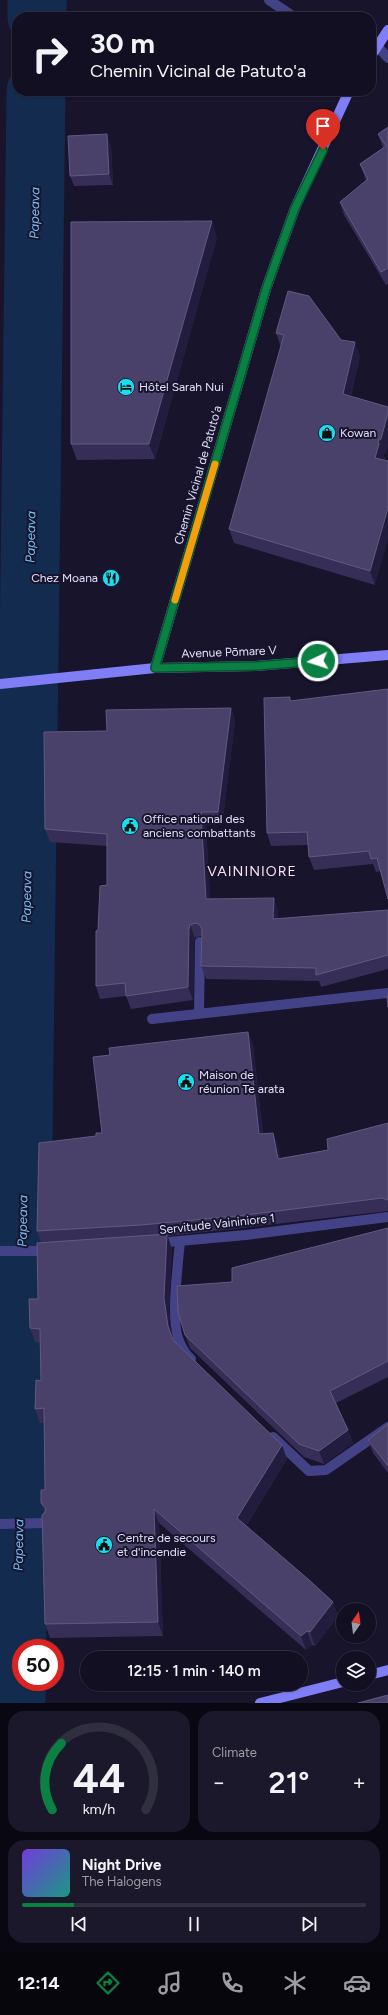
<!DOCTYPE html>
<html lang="en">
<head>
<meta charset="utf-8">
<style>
	:root { --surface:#110f21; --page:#1a182a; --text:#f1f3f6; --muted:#9c9ca5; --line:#302f3f; --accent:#0b8043 }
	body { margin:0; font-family:Figtree,sans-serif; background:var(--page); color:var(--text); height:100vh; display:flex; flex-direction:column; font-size:15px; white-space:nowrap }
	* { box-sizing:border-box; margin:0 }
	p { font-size:13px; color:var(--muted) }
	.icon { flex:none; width:22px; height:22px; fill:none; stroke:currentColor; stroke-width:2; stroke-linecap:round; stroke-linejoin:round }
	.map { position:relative; height:1703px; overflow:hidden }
	.side { display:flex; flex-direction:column; gap:8px; padding:8px; background:#090812; flex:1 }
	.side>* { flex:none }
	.hud { position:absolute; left:12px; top:12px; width:364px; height:84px; border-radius:16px; box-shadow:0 1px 3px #0004,0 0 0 1px var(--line); background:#110f21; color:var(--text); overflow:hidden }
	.needle { width:26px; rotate:14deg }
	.controls { position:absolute; left:336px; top:1603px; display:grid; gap:8px }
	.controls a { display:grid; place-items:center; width:40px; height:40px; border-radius:50%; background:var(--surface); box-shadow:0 1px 3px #0004,0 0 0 1px var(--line); font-size:20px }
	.speed { position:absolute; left:12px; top:1639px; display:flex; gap:8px; font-size:20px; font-weight:700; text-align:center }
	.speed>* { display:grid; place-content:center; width:52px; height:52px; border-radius:50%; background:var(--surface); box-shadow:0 1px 3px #0004,0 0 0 1px var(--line); line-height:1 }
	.speed .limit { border:6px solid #d22; background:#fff; color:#111 }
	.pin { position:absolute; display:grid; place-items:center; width:34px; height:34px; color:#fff; margin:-41px -17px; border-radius:50% 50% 50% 0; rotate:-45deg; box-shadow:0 0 4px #0007 }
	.pin .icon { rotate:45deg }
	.me { position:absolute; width:44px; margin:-22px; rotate:266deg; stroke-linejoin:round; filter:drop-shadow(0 0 3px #0008) }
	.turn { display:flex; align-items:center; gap:14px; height:84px; padding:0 12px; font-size:18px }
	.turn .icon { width:52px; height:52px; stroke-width:2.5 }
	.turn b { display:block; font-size:28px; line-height:34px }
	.big { font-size:30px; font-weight:600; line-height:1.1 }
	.side .card { flex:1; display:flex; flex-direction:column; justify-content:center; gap:6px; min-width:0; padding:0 14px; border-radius:16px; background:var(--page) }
	.side .dial { align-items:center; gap:0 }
	.dial svg { height:104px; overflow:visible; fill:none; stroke:var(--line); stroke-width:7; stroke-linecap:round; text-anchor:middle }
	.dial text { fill:var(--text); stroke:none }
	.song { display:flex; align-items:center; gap:12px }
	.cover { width:48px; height:48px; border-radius:6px; background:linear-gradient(135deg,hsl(260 70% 55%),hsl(170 70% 35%)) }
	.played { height:4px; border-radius:2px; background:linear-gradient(90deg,var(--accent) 15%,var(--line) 15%) }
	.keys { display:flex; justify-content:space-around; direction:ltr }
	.heat { display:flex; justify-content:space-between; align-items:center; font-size:22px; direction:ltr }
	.side .tiles { flex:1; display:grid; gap:8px; grid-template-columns:1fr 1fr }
	.card:last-child { grid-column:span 2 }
	.trip { position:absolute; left:80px; top:1651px; width:228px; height:40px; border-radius:20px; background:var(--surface); box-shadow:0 1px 3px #0004,0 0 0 1px var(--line); font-weight:600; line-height:40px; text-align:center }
	.dock { display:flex; height:64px; justify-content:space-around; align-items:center; background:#07060d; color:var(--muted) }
	.dock .icon { width:28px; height:28px }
	.dock .selected { color:var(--accent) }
	.dock b { font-size:18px; color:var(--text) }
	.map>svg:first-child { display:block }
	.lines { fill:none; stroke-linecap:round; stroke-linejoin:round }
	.river { stroke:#142b50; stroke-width:59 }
	.service { stroke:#434287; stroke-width:10 }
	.minor { stroke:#434287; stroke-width:10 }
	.secondary { stroke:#7f7ef6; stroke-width:10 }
	.wall { fill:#362e57 }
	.shaded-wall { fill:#221c3f }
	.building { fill:#494169; stroke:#615a80 }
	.route-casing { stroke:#07532c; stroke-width:10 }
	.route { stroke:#0b8043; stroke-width:7 }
	.slow { stroke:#f59e0b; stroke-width:7 }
	.labels { text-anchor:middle; stroke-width:4; stroke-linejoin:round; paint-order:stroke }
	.poi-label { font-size:12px; fill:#e3e0fd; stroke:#17142c; text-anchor:start }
	.street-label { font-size:12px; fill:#e3e0fd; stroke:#17142c }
	.water-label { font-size:13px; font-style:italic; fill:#76bdf6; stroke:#17142c }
	.quarter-label { font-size:14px; letter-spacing:1px; fill:#fde2f4; stroke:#17142c }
</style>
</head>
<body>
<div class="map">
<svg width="388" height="1703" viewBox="0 0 388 1703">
	<rect width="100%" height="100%" fill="#17142c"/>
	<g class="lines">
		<g class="river">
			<polyline points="37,17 37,0"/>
			<polyline points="16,1703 36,91"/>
		</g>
		<g class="service">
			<polyline points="269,0 294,17"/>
			<polyline points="0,1524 45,1523"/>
		</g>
		<g class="minor">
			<polyline points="378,47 388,58"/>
			<polyline points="199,1013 200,942"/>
			<polyline points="152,1019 388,993"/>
			<path d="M180 1241C178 1264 171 1318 178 1338 181 1347 184 1353 191 1359"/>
			<polyline points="157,1243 246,1235 388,1217"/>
			<polyline points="0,1251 50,1251"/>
			<polyline points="273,1437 309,1471 326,1470 388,1427"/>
		</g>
		<g class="secondary">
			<polyline points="371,56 388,30"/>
			<polyline points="155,668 266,289 295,208 349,91"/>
			<polyline points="0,684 155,668 256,666 388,655"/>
			<polyline points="369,1675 388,1670"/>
			<polyline points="260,1703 343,1682"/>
		</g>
	</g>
	<g class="wall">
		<polygon points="388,127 388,284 386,285 344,215 340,202 366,181 360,164 383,148 378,134"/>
		<polygon points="111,145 113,185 74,186 70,176"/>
		<polygon points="217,237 155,459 77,460 71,444"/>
		<polygon points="276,333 341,340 360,356 351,396 386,453 383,455 385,458 375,585 234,543 229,529 281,347"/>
		<polygon points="388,689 381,871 376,872 373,864 314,870 309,857 308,845 271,846 267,833 291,701"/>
		<polygon points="231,708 235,721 222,825 206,825 210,898 278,910 278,919 388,910 388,969 321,987 319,981 206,979 201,966 202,936 200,936 195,938 194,942 193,1000 131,1009 126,996 100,999 96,986 98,930 107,885 107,846 50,842 45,829 107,731"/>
		<polygon points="248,1032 253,1045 263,1134 273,1133 278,1146 280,1158 328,1150 388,1123 388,1211 242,1228 167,1236 172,1249 169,1312 173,1341 287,1459 246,1526 333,1602 338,1616 315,1646 312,1645 306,1650 159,1523 163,1636 50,1638 45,1624 45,1513 41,1503 45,1490 45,1423 40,1423 35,1409 41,1381 40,1343 35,1342 30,1328 38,1299 41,1242 37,1231 96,1136 102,1133 110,1055"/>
		<polygon points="388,1228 388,1377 336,1403 348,1430 353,1443 324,1464 304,1457 190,1348 185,1335 232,1282"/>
		<polygon points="388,1424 388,1473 373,1453 368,1440"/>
	</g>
	<g class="shaded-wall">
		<polygon points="107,134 111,145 113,185 109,174"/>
		<polygon points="212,221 217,237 155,459 149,444"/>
		<polygon points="355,342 360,356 348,408 343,394"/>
		<polygon points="388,413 388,446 386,453 383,455 385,458 381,472 375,458 378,441"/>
		<polygon points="388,508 388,540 375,585 370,571"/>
		<polygon points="231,708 235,721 222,825 218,812"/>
		<polygon points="201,812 206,825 211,911 206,899"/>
		<polygon points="274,898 278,910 278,932 273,919"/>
		<polygon points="190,925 195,938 194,942 193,1000 188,987 189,929"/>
		<polygon points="248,1032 253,1045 264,1147 259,1134"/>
		<polygon points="273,1133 278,1146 282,1172 278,1159"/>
		<polygon points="167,1234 172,1249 169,1312 173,1340 168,1326 164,1298"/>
		<polygon points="348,1430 353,1443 324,1464 319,1451"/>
		<polygon points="282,1445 287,1459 242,1532 237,1518"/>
		<polygon points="154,1509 159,1523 163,1636 158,1622"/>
		<polygon points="333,1602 338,1616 315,1646 310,1632"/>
		<polygon points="307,1631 312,1645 306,1650 301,1636"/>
	</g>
	<g class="building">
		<polygon points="388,127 388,268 381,272 340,202 368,179 360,164 386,146 378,134"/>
		<polygon points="107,134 109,174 70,176 68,136"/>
		<polygon points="212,221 149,444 71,444 71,222"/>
		<polygon points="288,291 309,296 341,340 355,342 343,394 388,407 388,413 381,439 378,441 379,444 375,458 388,461 388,508 370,571 229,529 284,335 276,333"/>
		<polygon points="388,689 388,899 377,858 371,859 369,851 309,857 307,832 267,833 264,698 290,697 290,701"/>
		<polygon points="231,708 218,812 201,812 206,899 274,898 273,919 388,910 388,955 316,975 316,968 201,966 202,929 199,924 195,923 190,925 189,929 188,987 126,996 125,983 96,986 96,931 98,930 100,886 107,885 107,834 45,829 44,732 107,731 106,710"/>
		<polygon points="387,996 388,996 388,1007"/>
		<polygon points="248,1032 259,1134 273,1133 278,1159 328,1150 327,1139 388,1123 388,1200 382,1198 237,1216 141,1225 37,1231 39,1143 96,1136 96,1133 102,1133 93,1057 110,1055 109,1048"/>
		<polygon points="388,1228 388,1361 330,1391 348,1430 319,1451 299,1444 185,1335 178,1312 177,1286 232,1282 232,1268"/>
		<polygon points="167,1234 164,1298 168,1326 173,1340 282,1445 237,1518 308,1579 333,1602 310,1632 307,1631 301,1636 154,1509 158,1622 45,1624 42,1515 45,1512 46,1508 41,1503 41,1490 45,1490 44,1408 35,1409 36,1380 41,1381 40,1329 30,1328 29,1299 38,1299 37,1243"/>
		<polygon points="388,1424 388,1466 368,1440"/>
		<polygon points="388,1695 388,1703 358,1703"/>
	</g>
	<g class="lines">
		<defs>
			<polyline id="route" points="318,661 256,666 155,668 266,289 295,208 323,150"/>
		</defs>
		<use href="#route" class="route-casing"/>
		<use href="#route" class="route"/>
		<polyline class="slow" points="175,600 215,464"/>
	</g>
	<defs>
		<symbol id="hotel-disc" viewBox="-11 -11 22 22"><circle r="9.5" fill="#1adeef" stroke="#17142c"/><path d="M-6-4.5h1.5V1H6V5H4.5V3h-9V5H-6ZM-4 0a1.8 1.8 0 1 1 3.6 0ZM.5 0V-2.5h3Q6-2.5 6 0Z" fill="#111"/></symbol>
		<symbol id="shop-disc" viewBox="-11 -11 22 22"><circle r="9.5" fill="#1adeef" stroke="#17142c"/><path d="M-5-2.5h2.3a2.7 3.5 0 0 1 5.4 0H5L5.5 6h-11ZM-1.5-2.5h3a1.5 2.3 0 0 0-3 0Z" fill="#111"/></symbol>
		<symbol id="restaurant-disc" viewBox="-11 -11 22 22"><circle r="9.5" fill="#1adeef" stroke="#17142c"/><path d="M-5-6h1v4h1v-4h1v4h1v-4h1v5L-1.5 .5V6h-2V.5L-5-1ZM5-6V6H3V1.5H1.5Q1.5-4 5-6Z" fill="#111"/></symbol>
		<symbol id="civic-disc" viewBox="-11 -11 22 22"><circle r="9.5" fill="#1adeef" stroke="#17142c"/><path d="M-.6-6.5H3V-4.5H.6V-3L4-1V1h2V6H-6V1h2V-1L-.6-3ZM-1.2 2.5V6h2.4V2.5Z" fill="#111"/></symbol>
	</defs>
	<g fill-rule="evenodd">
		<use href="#hotel-disc" x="116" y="377" width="20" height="20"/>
		<use href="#shop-disc" x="317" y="423" width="20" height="20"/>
		<use href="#restaurant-disc" x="101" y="568" width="20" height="20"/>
		<use href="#civic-disc" x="120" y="816" width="20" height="20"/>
		<use href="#civic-disc" x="176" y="1072" width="20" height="20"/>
		<use href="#civic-disc" x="94" y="1535" width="20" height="20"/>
	</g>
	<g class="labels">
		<g class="poi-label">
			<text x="139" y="391">Hôtel Sarah Nui</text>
			<text x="340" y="437">Kowan</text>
			<text x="98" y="582" text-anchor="end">Chez Moana</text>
			<text x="143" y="823">Office national des<tspan x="143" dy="14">anciens combattants</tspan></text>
			<text x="199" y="1079">Maison de<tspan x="199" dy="14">réunion Te arata</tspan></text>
			<text x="117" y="1542">Centre de secours<tspan x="117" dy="14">et d'incendie</tspan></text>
		</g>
		<g class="street-label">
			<text transform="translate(198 475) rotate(-74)" y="4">Chemin Vicinal de Patuto'a</text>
			<text transform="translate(229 652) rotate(-2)" y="4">Avenue Pōmare V</text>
			<text transform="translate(217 1224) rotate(-6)" y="4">Servitude Vaininiore 1</text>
		</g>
		<g class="water-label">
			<text transform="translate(34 213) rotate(-89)" y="5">Papeava</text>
			<text transform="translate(30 537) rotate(-89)" y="5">Papeava</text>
			<text transform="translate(26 897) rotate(-89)" y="5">Papeava</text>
			<text transform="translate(22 1221) rotate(-89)" y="5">Papeava</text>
			<text transform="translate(18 1545) rotate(-89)" y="5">Papeava</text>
		</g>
		<g class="quarter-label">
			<text x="252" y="876">VAININIORE</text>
		</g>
	</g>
</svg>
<div class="controls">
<a><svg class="needle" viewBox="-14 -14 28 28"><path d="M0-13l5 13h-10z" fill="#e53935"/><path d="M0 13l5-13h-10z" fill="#9c9ca5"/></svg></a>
<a><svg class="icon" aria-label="layers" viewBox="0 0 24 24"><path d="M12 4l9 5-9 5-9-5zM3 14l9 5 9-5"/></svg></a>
</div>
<div class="speed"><div class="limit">50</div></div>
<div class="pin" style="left:323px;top:150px;background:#d93025"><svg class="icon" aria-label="arrive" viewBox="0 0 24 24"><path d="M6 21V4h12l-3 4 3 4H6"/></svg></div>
<svg class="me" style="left:318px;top:661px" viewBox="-20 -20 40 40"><circle r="17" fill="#0b8043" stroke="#fff" stroke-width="3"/><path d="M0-11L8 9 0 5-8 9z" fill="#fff"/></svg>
<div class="trip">12:15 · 1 min · 140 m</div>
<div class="hud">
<div class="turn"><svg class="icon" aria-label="right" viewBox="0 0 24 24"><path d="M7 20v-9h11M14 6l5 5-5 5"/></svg><div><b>30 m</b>Chemin Vicinal de Patuto'a</div></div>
</div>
</div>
<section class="side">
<div class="tiles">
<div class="card dial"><svg viewBox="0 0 100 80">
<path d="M14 69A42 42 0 1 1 86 69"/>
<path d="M14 69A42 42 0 0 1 21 18" stroke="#0b8043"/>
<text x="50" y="56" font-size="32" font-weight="700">44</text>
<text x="50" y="72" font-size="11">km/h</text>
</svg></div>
<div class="card"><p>Climate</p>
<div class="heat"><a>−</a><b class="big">21°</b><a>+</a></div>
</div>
<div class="card">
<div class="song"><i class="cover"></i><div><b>Night Drive</b><p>The Halogens</p></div></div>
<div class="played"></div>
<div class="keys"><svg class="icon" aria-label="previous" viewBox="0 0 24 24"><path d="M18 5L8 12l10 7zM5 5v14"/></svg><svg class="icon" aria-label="pause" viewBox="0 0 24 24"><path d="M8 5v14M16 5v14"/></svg><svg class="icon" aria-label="next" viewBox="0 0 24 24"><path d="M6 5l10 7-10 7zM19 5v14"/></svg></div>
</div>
</div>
</section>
<nav class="dock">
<b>12:14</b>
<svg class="icon selected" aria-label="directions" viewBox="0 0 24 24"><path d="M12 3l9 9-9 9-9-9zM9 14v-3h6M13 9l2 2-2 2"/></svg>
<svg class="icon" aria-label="music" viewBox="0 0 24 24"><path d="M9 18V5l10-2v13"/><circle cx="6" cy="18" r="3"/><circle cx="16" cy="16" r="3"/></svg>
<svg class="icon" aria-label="phone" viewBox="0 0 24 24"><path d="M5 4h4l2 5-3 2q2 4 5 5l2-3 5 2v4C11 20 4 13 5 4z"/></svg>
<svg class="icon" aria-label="climate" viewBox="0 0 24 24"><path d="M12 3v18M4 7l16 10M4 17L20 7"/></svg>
<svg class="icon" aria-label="car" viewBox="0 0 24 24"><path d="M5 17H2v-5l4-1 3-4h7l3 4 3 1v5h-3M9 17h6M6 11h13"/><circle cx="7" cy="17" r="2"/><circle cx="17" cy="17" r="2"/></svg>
</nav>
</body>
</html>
